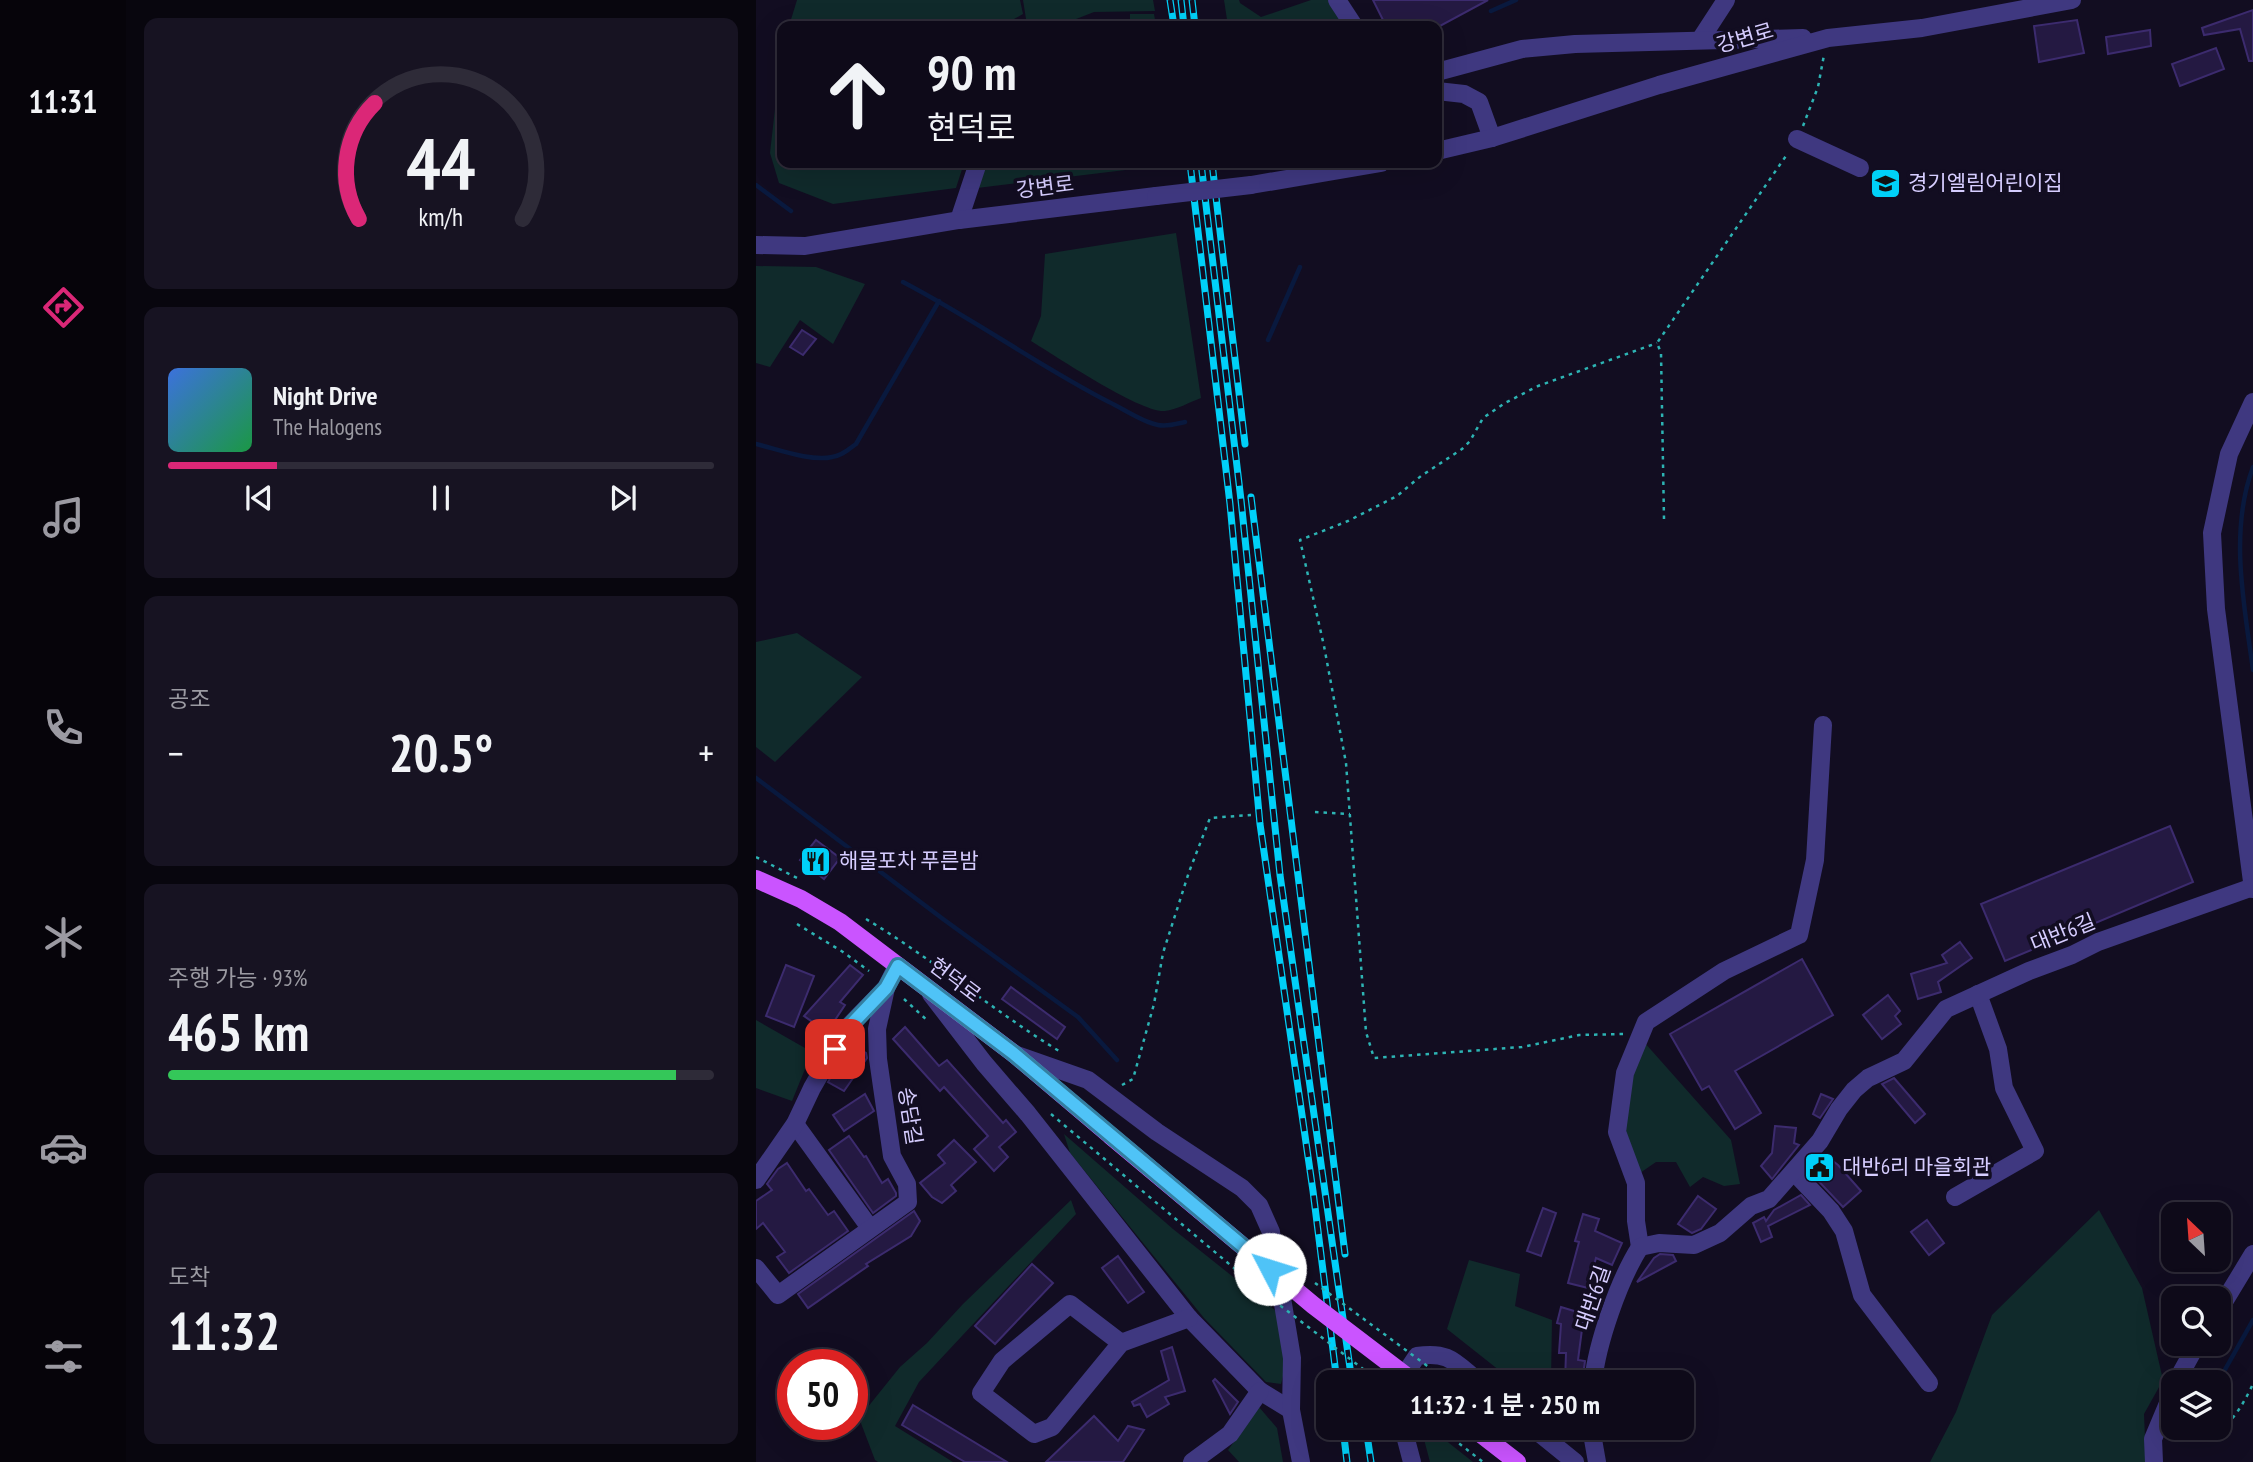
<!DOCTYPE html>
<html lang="ko">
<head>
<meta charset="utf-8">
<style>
	:root { --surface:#0e0a19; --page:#171322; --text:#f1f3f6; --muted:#9b9aa2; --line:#2e2b38; --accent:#db2777 }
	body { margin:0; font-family:"PT Sans Narrow","Noto Sans KR",sans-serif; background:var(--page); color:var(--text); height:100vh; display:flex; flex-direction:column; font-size:26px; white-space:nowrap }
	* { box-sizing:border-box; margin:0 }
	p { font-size:23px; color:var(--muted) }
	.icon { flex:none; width:38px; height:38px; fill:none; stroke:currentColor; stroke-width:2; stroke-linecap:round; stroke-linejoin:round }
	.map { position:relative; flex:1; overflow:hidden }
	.side { display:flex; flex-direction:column; gap:18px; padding:18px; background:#08060e; width:630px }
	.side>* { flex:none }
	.hud { position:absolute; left:21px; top:21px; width:665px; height:147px; border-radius:14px; box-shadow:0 7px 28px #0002,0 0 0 2px var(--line); background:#0e0a19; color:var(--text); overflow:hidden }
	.needle { width:46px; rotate:335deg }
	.controls { position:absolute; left:1405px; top:1202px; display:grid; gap:14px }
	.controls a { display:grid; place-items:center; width:70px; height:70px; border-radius:14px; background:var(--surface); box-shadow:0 7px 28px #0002,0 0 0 2px var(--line); font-size:35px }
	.speed { position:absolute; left:21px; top:1349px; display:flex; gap:14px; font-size:35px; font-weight:700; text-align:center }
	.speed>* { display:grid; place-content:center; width:91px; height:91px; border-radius:50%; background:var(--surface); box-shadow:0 7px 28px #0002,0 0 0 2px var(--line); line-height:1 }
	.speed .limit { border:10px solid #d22; background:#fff; color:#111 }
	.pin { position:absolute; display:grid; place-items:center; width:60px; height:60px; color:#fff; margin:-30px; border-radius:14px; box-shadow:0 4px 10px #0006 }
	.me { position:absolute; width:77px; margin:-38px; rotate:310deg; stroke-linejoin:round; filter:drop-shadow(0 0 5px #0008) }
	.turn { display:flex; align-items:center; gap:24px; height:147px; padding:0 35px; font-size:32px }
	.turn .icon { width:91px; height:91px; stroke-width:2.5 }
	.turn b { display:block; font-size:49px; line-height:60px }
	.big { font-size:52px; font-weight:600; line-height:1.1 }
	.side .card { flex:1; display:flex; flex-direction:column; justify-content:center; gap:10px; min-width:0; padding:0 24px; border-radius:14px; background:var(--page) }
	.side .dial { align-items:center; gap:0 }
	.dial svg { height:182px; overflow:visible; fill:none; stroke:var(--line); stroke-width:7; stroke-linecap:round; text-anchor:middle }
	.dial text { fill:var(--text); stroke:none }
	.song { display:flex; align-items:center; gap:21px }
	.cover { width:84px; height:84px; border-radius:10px; background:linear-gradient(135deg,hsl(220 70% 55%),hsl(140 70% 35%)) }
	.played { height:7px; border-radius:4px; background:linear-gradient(90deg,var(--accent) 20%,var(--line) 20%) }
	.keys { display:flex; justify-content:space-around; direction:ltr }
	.heat { display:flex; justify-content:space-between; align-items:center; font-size:38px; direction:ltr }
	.charge { height:10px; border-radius:5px; background:linear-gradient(90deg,#34c759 93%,var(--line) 0) }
	.trip { position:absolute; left:560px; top:1370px; width:378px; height:70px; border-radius:14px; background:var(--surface); box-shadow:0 7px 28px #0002,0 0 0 2px var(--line); font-weight:600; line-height:70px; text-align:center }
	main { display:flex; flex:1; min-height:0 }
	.tabs { display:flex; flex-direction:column; width:126px; justify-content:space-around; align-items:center; background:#06040a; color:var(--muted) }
	.tabs .icon { width:49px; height:49px }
	.tabs .active { color:var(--accent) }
	.tabs b { font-size:32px; color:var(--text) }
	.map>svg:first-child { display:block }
	.green { fill:#102a2b }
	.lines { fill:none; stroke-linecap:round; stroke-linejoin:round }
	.stream { stroke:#09193e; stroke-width:4.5 }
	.building { fill:#241942; stroke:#3c2b6e; stroke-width:2 }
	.path { stroke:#2db3b3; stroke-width:2.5; stroke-dasharray:3.5 5; stroke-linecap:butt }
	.minor { stroke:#3f3880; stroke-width:18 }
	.major { stroke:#ca54ff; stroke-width:18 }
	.rail-casing { stroke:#00d0f8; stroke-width:7 }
	.rail { stroke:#120d21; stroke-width:4.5; stroke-dasharray:13; stroke-linecap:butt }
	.path-bridge { stroke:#2db3b3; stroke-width:2.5; stroke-dasharray:3.5 5; stroke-linecap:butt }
	.minor-bridge { stroke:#3f3880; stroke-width:18 }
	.major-bridge { stroke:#ca54ff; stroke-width:18 }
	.route-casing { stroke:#337fa1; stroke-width:18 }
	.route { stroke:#4fc3f7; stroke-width:12 }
	.labels { text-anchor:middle; stroke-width:7; stroke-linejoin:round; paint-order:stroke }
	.street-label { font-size:21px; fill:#d6cdff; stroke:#120d21 }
	.poi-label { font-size:21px; fill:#d6cdff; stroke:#120d21; text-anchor:start }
</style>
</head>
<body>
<main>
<nav class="tabs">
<b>11:31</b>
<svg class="icon active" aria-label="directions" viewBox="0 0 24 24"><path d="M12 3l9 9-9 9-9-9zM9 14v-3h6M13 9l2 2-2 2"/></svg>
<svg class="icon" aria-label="music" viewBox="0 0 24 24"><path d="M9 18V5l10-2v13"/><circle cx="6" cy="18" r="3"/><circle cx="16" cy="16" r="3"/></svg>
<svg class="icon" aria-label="phone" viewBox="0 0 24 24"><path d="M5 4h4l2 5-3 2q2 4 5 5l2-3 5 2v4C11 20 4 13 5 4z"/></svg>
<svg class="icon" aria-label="climate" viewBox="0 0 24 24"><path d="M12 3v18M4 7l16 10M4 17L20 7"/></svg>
<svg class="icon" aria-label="car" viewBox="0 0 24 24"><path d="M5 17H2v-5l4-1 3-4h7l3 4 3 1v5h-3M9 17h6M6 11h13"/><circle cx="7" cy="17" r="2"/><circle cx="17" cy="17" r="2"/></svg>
<svg class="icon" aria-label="filters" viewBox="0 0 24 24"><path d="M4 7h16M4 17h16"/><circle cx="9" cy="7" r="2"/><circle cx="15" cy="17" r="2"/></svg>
</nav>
<section class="side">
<div class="card dial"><svg viewBox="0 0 100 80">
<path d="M14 69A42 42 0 1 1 86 69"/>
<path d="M14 69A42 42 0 0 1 21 18" stroke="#db2777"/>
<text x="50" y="56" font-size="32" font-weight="700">44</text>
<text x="50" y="72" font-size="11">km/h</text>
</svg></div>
<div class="card">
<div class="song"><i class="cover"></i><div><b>Night Drive</b><p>The Halogens</p></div></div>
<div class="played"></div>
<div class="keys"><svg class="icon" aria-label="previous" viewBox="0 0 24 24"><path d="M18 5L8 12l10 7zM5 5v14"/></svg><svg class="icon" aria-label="pause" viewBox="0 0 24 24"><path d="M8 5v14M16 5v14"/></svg><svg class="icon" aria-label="next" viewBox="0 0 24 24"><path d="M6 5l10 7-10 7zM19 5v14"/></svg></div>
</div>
<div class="card"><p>공조</p>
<div class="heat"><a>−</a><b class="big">20.5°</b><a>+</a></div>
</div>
<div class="card"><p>주행 가능 · 93%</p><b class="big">465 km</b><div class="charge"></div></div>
<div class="card"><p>도착</p><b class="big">11:32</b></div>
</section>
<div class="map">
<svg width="1497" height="1462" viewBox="0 0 1497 1462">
	<rect width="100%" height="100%" fill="#120d21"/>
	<g class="green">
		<polygon points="41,0 264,0 267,14 246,26 33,26"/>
		<polygon points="267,0 397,0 399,11 338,12 310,23 270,19"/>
		<polygon points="468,0 483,0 484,3 505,17 555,0 572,0 590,26 472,26"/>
		<polygon points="374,14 398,14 400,26 374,26"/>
		<polygon points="26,47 26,163 208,163 200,188 77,204 23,183 14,153"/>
		<polygon points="231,163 419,163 419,164 221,188"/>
		<path d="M420 233 445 398C434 402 420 410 409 411 384 413 300 356 275 341L285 316 289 254Z"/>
		<polygon points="0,266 60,267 109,284 77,344 44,320 14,367 0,363"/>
		<polygon points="41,633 106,677 19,762 0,747 0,642"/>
		<polygon points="0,1020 56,1052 36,1101 0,1088"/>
		<polygon points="888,1042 975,1140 984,1184 968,1186 947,1177 934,1187 920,1162 900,1162 884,1173 866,1132 875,1073"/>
		<polygon points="308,1134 417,1229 525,1315 528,1372 525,1384 510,1382 448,1318 314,1153"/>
		<polygon points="315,1200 320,1214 163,1382 139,1426 197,1462 122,1462 119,1460 103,1418 144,1367 171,1343 207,1304"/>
		<polygon points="1343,1210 1386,1288 1407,1380 1388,1414 1390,1462 1174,1462 1200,1412 1236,1315"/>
		<polygon points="713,1260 764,1274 759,1306 796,1320 795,1382 758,1382 691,1329"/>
		<polygon points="503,1407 521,1428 527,1462 483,1462 472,1450"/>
		<polygon points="665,1428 674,1428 717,1462 674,1462"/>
	</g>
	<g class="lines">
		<g class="stream">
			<polyline points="735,11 760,0"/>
			<polyline points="0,185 35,211"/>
			<path d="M147 282C218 319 283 366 353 402 368 409 386 422 402 425 411 427 420 424 429 422"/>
			<polyline points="512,340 544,267"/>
			<path d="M0 444C21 449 55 462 76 457 86 456 93 449 100 444L183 301"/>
			<path d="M1497 467C1473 531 1488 604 1497 670"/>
			<polyline points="0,778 187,919 322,1017 361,1060"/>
			<polyline points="1462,1382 1497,1320"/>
		</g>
	</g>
	<g class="building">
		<polygon points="617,0 732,0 684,26 630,26"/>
		<polygon points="1497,10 1497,61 1493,61 1484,29 1448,35 1446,28"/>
		<polygon points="1321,20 1328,53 1283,62 1278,26"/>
		<polygon points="1394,30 1395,46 1352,54 1350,37"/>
		<polygon points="1460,48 1468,69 1424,86 1416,64"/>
		<polygon points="46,330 60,339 47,355 34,347"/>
		<polygon points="1414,826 1437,882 1249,961 1225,904"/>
		<polygon points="60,840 84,858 68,879 44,860"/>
		<polygon points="1204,942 1216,958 1182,982 1185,992 1162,999 1155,974 1191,963 1186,955"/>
		<polygon points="1046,959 1077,1015 979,1071 1005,1113 979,1129 953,1086 946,1090 914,1034"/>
		<polygon points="30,965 58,976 38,1027 10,1016"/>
		<polygon points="94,965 107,975 84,1002 89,1005 71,1032 48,1016"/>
		<polygon points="255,987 309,1027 301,1039 246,999"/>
		<polygon points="1132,995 1144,1011 1139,1016 1145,1024 1126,1039 1107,1015"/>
		<polygon points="149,1027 183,1066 191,1060 247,1123 250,1120 260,1132 243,1147 252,1157 238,1171 218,1149 232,1136 188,1087 184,1091 137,1039"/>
		<polygon points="94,1044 110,1053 111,1058 88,1091 72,1082"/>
		<polygon points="1138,1078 1169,1114 1159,1123 1126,1084"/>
		<polygon points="109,1094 118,1111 88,1131 77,1115"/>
		<polygon points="1065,1094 1077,1099 1064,1118 1057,1114"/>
		<polygon points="1019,1126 1040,1128 1038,1143 1043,1145 1016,1179 1005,1166 1016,1153"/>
		<polygon points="93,1136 108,1157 110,1156 126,1183 132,1179 140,1193 140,1196 117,1213 73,1150"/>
		<polygon points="198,1140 220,1162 195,1185 200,1191 186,1203 176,1197 164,1183 189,1163 182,1155"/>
		<polygon points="1068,1154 1082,1165 1105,1191 1087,1207 1053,1171"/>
		<polygon points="31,1163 50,1191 53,1189 72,1215 78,1211 92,1231 33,1273 21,1257 29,1252 7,1223 0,1229 0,1201 16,1190 11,1184 22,1169"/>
		<polygon points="1045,1195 1054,1205 1012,1226 1016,1237 1005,1242 997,1223 1008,1217 1010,1221 1018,1210"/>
		<polygon points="942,1196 960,1209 945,1229 936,1233 922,1224"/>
		<polygon points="787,1208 800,1213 785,1256 771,1251"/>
		<polygon points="158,1211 164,1221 155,1236 110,1264 112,1266 52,1308 42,1294"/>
		<polygon points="827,1214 843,1219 839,1231 866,1243 856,1265 840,1258 832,1288 812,1283 823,1242 819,1241"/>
		<polygon points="1171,1220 1188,1243 1173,1255 1155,1232"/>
		<polygon points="904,1254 917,1255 920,1261 881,1282 898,1258"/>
		<polygon points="362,1256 388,1292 372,1303 346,1268"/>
		<polygon points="276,1264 297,1283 239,1344 219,1326"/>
		<polygon points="805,1307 828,1314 822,1360 829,1361 826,1382 809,1382 810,1353 803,1353 805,1324 801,1323"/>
		<polygon points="416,1347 429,1391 409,1397 413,1404 391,1417 384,1404 378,1406 376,1402 413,1380 405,1351"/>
		<polygon points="459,1379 482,1402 474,1414 457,1381"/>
		<polygon points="157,1405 251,1462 209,1462 146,1425"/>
		<polygon points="338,1416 362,1441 372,1426 388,1430 367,1462 290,1462"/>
	</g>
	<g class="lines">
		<g class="path">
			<polyline points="1047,126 1062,87 1068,55"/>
			<polyline points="908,519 905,353 901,343 1032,153"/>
			<polyline points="559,812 594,814"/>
			<polyline points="0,857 41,878"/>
			<path d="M110 919C177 959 236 1010 303 1051"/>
			<polyline points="41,924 87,952 113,971"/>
			<polyline points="148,999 173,1022"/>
			<polyline points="867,1034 823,1035 766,1047 618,1058 610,1032 590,763 568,646 544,540 592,521 641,496 665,476 706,449 714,441 727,418 749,403 782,386 901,343"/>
			<polyline points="366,1085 377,1079 398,1004 407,953 433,872 454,818 495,815"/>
			<polyline points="295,1114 504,1290"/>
			<polyline points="683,1428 727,1462"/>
			<polyline points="751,1428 762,1437"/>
			<path d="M1432 1428C1463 1450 1486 1407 1497 1384"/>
		</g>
		<g class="minor">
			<polyline points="581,0 598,26"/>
			<polyline points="944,40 970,0"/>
			<polyline points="681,72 766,49 819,44 1047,38"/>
			<polyline points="681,91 708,94 723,102 736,138"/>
			<polyline points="1041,139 1104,168"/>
			<polyline points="681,151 736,138 903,85 1072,38 1166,28 1316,0"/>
			<polyline points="495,185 625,163"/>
			<polyline points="203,220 222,163"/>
			<polyline points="0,245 49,246 203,220 400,196"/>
			<polyline points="1497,402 1473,454 1456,533 1460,609 1497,889"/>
			<polyline points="175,994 228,1063 272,1114 433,1318 504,1391 535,1410"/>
			<polyline points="258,1054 332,1080 401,1132 486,1188 503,1205 515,1232 536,1358 535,1410 545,1462"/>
			<polyline points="39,1124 114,1228"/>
			<polyline points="1038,1172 1075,1211 1088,1231 1106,1295 1173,1383"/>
			<polyline points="0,1180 39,1124 56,1088 90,1029 130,988 141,966"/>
			<polyline points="1199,1197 1279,1151 1248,1088 1242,1049 1222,994"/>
			<polyline points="884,1247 880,1221 880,1183 861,1132 869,1073 890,1022 968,971 1043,935 1059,860 1067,725"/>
			<polyline points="0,1268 22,1295 152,1202 151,1184 136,1156 122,1059 121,1029 130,988"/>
			<polyline points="1463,1310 1497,1254"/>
			<polyline points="365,1343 314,1304 246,1361 225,1393 278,1434 296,1427 365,1343 433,1318"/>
			<path d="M647 1382 653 1368 661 1356C694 1351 699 1363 723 1382"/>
			<path d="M837 1382C841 1343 863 1280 884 1247L903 1243 938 1245 964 1233 995 1206 1013 1199 1064 1141 1083 1109 1098 1090 1112 1078 1148 1061 1190 1009 1273 971 1316 955 1342 942 1497 887"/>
			<polyline points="1420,1382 1441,1344"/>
			<polyline points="647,1428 656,1462"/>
			<polyline points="777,1428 819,1462"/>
			<polyline points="835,1428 841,1462"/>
			<polyline points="436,1462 474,1434 504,1391"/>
			<polyline points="1398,1462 1397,1439 1418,1389"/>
		</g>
		<g class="major">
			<polyline points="0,879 45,899 84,922 257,1053 355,1136"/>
			<polyline points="717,1428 761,1462"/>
		</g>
		<defs>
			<g id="rail">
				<polyline points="414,0 418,26"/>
				<polyline points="425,0 428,26"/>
				<polyline points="436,0 439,26"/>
				<polyline points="434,163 474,504 504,824 557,1191 581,1382"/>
				<polyline points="445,163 485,500 524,875 596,1382"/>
				<polyline points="456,163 489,444"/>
				<polyline points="495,497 589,1254"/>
				<polyline points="587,1428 591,1462"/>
				<polyline points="610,1428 615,1462"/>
			</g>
		</defs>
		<use href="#rail" class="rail-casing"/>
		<use href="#rail" class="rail"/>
		<g class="path-bridge">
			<polyline points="559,1283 693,1382"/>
			<polyline points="504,1290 624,1382"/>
		</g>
		<polyline class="minor-bridge" points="400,196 495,185"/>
		<polyline class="major-bridge" points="355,1136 557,1305 658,1382"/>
	</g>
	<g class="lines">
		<defs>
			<polyline id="route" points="79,1049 90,1030 130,988 142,966 257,1053 514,1269"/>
		</defs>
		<use href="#route" class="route-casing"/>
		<use href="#route" class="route"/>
	</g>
	<defs>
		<symbol id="school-square" viewBox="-11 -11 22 22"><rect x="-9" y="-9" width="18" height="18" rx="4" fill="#00d0f8" stroke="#120d21"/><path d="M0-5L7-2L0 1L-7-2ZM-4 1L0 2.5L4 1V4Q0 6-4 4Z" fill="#111"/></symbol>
		<symbol id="restaurant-square" viewBox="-11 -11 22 22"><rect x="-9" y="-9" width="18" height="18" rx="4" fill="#00d0f8" stroke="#120d21"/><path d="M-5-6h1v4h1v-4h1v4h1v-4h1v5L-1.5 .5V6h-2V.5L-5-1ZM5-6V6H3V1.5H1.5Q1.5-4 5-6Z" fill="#111"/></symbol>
		<symbol id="civic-square" viewBox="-11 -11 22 22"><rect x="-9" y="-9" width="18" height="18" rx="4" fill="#00d0f8" stroke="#120d21"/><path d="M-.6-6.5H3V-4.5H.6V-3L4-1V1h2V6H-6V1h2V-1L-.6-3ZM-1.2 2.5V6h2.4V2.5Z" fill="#111"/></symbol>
	</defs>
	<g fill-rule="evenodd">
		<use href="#school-square" x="1112" y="166" width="35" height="35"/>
		<use href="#restaurant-square" x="42" y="844" width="35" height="35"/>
		<use href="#civic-square" x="1046" y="1150" width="35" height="35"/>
	</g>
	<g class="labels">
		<g class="street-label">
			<text transform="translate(989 38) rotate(-16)" y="7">강변로</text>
			<text transform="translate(289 187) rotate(-7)" y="7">강변로</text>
			<text transform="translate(1307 933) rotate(-22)" y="7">대반6길</text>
			<text transform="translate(199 980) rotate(37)" y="7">현덕로</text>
			<text transform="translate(154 1116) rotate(81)" y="7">송담길</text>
			<text transform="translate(837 1298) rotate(-71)" y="7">대반6길</text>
		</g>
		<g class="poi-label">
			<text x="1152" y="190">경기엘림어린이집</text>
			<text x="83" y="868">해물포차 푸른밤</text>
			<text x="1086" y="1174">대반6리 마을회관</text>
		</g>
	</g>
</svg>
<div class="controls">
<a><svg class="needle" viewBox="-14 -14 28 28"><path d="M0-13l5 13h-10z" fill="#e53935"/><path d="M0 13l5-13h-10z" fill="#9b9aa2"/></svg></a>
<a><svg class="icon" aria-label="search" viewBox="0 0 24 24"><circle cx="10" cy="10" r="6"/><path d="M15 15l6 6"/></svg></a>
<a><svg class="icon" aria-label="layers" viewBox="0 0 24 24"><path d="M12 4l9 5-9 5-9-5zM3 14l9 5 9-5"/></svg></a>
</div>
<div class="speed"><div class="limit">50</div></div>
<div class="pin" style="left:79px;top:1049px;background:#d93025"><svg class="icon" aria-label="arrive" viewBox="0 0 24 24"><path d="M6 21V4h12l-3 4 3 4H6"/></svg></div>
<svg class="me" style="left:514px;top:1269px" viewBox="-20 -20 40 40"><circle r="19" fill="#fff"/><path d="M0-13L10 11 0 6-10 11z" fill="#4fc3f7"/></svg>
<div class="trip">11:32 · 1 분 · 250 m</div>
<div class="hud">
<div class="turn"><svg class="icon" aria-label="ahead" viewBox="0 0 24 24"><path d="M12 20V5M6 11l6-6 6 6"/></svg><div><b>90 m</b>현덕로</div></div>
</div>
</div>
</main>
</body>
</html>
